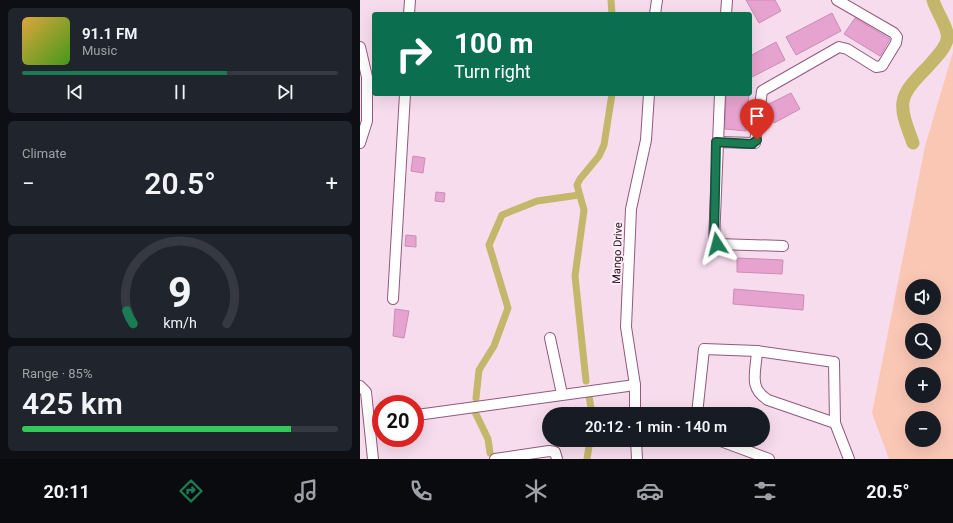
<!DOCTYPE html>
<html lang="en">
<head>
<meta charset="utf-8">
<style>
	:root { --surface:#171b24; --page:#20242c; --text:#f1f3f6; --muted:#9ea1a6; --line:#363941; --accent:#1b7c54 }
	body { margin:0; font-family:Roboto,sans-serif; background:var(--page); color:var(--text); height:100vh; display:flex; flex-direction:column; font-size:15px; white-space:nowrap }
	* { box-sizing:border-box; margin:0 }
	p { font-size:13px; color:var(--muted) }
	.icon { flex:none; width:22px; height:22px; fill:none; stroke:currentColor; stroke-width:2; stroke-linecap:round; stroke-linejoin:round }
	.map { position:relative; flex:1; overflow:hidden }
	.side { display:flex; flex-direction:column; gap:8px; padding:8px; background:#0d0f14; width:360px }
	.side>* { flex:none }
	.top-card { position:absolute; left:12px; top:12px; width:380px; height:84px; border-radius:4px; box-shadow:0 4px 16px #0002; background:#0b6e4f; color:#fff; overflow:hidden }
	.fabs { position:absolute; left:545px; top:279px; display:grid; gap:8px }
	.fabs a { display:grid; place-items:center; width:36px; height:36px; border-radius:50%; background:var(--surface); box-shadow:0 4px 16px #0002; font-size:20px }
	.speed { position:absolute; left:12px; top:395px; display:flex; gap:8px; font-size:20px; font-weight:700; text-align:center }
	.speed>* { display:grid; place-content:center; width:52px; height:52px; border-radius:50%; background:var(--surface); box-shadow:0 4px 16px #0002; line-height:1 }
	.speed .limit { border:6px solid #d22; background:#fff; color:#111 }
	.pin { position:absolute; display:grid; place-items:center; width:34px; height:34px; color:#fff; margin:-41px -17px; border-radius:50% 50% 50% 0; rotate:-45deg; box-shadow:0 0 4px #0007 }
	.pin .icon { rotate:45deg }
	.me { position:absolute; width:44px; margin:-22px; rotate:351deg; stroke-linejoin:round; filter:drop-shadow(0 0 3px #0008) }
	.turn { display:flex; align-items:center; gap:14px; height:84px; padding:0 16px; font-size:18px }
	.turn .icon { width:52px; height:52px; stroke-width:2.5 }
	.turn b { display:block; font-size:28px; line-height:34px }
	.big { font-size:30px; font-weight:600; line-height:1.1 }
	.side .widget { flex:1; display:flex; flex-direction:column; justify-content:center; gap:6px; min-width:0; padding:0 14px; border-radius:6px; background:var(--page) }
	.side .dial { align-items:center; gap:0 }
	.dial svg { height:104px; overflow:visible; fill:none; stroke:var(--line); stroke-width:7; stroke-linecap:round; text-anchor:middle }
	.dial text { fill:var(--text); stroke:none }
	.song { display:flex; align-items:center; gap:12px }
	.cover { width:48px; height:48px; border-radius:6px; background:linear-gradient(135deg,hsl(40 70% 55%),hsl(100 70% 35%)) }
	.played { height:4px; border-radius:2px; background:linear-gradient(90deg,var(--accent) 65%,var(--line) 65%) }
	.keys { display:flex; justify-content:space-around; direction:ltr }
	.heat { display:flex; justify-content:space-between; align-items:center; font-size:22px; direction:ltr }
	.charge { height:6px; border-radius:3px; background:linear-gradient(90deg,#34c759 85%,var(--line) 0) }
	.trip { position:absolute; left:182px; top:407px; width:228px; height:40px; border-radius:20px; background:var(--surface); box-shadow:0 4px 16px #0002; font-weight:600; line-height:40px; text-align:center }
	.tab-bar { display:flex; height:64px; justify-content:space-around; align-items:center; background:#090b0e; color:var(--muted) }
	.tab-bar .icon { width:28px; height:28px }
	.tab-bar .selected { color:var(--accent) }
	.tab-bar b { font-size:18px; color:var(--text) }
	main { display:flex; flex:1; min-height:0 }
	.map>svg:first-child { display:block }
	.green { fill:#fbc7b5; fill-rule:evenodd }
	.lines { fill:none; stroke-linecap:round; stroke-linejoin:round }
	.canal { stroke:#c4b76b; stroke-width:7 }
	.river { stroke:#c4b76b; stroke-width:13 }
	.building { fill:#e7a3cf; stroke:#cb8bb5 }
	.minor-casing { stroke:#93587f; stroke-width:12 }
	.minor { stroke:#fff; stroke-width:10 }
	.route-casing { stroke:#125137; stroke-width:10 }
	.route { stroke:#1b7c54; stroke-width:7 }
	.labels { text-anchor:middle; stroke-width:4; stroke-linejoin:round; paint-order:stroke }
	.street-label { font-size:11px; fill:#250e1e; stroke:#fceef6 }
</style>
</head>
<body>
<main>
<section class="side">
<div class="widget">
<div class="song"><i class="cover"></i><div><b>91.1 FM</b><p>Music</p></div></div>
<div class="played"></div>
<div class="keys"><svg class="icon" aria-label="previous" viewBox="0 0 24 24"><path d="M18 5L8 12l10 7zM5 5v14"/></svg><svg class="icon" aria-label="pause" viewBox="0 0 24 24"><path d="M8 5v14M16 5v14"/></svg><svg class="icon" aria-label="next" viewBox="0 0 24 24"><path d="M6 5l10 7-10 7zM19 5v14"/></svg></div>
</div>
<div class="widget"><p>Climate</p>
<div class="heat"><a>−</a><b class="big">20.5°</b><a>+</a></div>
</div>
<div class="widget dial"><svg viewBox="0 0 100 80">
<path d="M14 69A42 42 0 1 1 86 69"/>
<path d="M14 69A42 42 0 0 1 9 59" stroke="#1b7c54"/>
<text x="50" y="56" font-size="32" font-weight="700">9</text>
<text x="50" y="72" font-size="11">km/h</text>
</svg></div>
<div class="widget"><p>Range · 85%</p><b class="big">425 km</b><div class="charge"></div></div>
</section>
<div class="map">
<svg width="593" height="459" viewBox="0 0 593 459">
	<rect width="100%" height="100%" fill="#f7dced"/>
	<path class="green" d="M593 52V459H529L512 413 565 146ZM552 286H574V308H552ZM552 330H574V352H552ZM552 374H574V396H552ZM552 418H574V440H552Z"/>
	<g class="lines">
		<g class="canal">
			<polyline points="251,0 252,14"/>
			<polyline points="226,381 215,276 224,210 217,185 220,179 239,156 244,145 252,94"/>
			<polyline points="229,396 232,414"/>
			<polyline points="116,398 119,370 134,346 148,308 129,245 142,215 177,201 219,195"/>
			<polyline points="115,412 128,439 130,453"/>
			<polyline points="227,459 230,440"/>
		</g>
		<path class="river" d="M553 143C549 131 541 115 543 102 545 87 563 73 572 62 577 56 585 49 587 40 590 29 576 12 573 0"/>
	</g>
	<g class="building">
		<polygon points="386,0 415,0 421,11 399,23"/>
		<polygon points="472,13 481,31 436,55 426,37"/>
		<polygon points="495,18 530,39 520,56 484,34"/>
		<polygon points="416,42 425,60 390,78 390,56"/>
		<polygon points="431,93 440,109 414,123 406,109 407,105"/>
		<polygon points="366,94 389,94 386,131 365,129"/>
		<polygon points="53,156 65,158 63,173 51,171"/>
		<polygon points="76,192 85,193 84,202 75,201"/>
		<polygon points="46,235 56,236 56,247 45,246"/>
		<polygon points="377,258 423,260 422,274 377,272"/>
		<polygon points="374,289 444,295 443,310 373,304"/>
		<polygon points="35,309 49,311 44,338 33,336"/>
	</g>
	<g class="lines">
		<defs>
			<g id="minor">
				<polyline points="49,14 50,0"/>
				<polyline points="295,14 297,0"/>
				<polyline points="366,14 367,0"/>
				<polyline points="0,47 7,77 7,121 0,143"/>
				<polyline points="360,94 354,241 357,244 423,246"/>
				<polyline points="357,142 395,143 402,91 479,47 487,49 516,67 522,66 536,43 537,37 534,33 477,0"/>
				<polyline points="33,299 45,94"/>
				<polyline points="190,338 202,394"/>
				<path d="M397 351C396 372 388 388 408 400L475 423"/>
				<polyline points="0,386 6,392 13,459"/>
				<polyline points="275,414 275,385 266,327 271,209 286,140 289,94"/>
				<polyline points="337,414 344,349 397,351 474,362 475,423 489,459"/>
				<polyline points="57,415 275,385"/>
				<polyline points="276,440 277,459"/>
				<polyline points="358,440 409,459"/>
				<polyline points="135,459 189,451 195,452 197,459"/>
			</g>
		</defs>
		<use href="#minor" class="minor-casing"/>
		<use href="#minor" class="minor"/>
	</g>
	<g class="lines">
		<defs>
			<polyline id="route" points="357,244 354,241 356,142 392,144 397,140"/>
		</defs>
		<use href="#route" class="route-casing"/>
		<use href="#route" class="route"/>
	</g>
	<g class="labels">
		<g class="street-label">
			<text transform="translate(257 253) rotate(-88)" y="4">Mango Drive</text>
		</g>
	</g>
</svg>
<div class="fabs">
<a><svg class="icon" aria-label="sound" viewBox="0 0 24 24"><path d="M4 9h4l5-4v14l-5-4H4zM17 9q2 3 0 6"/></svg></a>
<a><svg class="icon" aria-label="search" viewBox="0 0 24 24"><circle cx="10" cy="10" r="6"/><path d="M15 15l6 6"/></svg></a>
<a>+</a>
<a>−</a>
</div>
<div class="speed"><div class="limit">20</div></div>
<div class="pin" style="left:397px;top:140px;background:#d93025"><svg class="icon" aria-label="arrive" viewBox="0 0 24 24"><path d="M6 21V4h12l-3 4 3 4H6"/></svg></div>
<svg class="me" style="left:357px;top:244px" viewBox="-20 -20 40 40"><path d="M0-17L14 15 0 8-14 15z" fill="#1b7c54" stroke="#fff" stroke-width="4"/></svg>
<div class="trip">20:12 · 1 min · 140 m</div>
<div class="top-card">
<div class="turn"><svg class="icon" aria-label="right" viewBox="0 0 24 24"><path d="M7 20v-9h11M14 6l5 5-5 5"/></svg><div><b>100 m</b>Turn right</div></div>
</div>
</div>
</main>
<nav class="tab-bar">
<b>20:11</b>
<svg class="icon selected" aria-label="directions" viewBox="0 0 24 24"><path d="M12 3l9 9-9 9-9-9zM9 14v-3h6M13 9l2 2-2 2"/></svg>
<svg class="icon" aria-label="music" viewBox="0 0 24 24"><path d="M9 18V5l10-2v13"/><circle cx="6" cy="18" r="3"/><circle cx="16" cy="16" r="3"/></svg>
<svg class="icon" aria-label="phone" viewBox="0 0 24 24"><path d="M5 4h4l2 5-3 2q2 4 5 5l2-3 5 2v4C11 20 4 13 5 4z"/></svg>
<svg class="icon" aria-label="climate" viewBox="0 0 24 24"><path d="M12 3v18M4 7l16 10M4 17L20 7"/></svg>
<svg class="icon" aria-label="car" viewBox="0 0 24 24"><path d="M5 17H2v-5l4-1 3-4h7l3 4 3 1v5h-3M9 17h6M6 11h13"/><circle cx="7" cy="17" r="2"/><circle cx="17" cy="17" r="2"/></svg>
<svg class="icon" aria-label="filters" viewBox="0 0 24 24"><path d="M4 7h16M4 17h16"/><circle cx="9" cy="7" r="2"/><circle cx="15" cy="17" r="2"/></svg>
<b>20.5°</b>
</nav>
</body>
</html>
